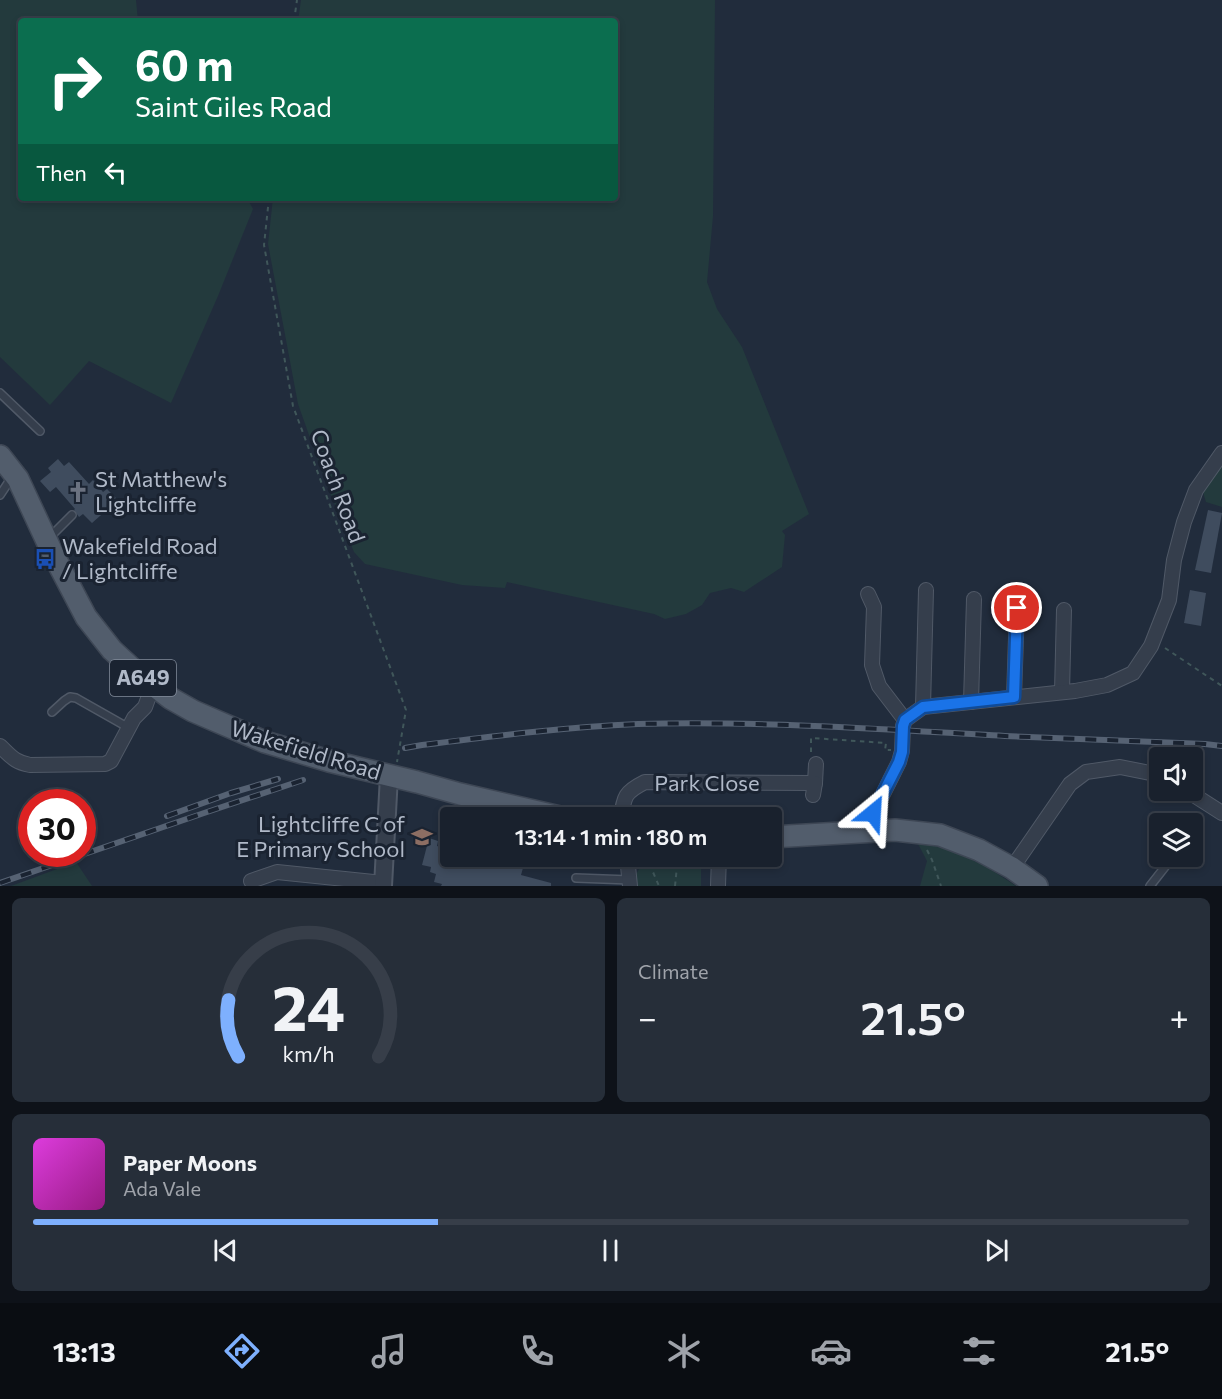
<!DOCTYPE html>
<html lang="en">
<head>
<meta charset="utf-8">
<style>
	:root { --surface:#19212d; --page:#262e39; --text:#f1f3f6; --muted:#9fa3aa; --line:#373e49; --accent:#7eb0fe }
	body { margin:0; font-family:Commissioner,sans-serif; background:var(--page); color:var(--text); height:100vh; display:flex; flex-direction:column; font-size:22px; white-space:nowrap }
	* { box-sizing:border-box; margin:0 }
	p { font-size:20px; color:var(--muted) }
	.icon { flex:none; width:33px; height:33px; fill:none; stroke:currentColor; stroke-width:2; stroke-linecap:round; stroke-linejoin:round }
	.map { position:relative; height:886px; overflow:hidden }
	.panel { display:flex; flex-direction:column; gap:12px; padding:12px; background:#0e1219; flex:1 }
	.panel>* { flex:none }
	.top-card { position:absolute; left:18px; top:18px; width:600px; height:183px; border-radius:6px; box-shadow:0 3px 9px #0003,0 0 0 2px var(--line); background:#0b6e4f; color:#fff; overflow:hidden }
	.buttons { position:absolute; left:1149px; top:747px; display:grid; gap:12px }
	.buttons a { display:grid; place-items:center; width:54px; height:54px; border-radius:6px; background:var(--surface); box-shadow:0 3px 9px #0003,0 0 0 2px var(--line); font-size:30px }
	.speed { position:absolute; left:18px; top:789px; display:flex; gap:12px; font-size:30px; font-weight:700; text-align:center }
	.speed>* { display:grid; place-content:center; width:78px; height:78px; border-radius:50%; background:var(--surface); box-shadow:0 3px 9px #0003,0 0 0 2px var(--line); line-height:1 }
	.speed .limit { border:9px solid #d22; background:#fff; color:#111 }
	.pin { position:absolute; display:grid; place-items:center; width:51px; height:51px; color:#fff; margin:-26px; border:3px solid #fff; border-radius:50%; box-shadow:0 2px 6px #0007 }
	.me { position:absolute; width:66px; margin:-33px; rotate:27deg; stroke-linejoin:round; filter:drop-shadow(0 0 4px #0008) }
	.turn { display:flex; align-items:center; gap:21px; height:126px; padding:0 18px; font-size:27px }
	.turn .icon { width:78px; height:78px; stroke-width:2.5 }
	.turn b { display:block; font-size:42px; line-height:51px }
	.then { display:flex; align-items:center; height:57px; padding:0 18px; background:#0003; gap:12px; font-size:22px }
	.big { font-size:45px; font-weight:600; line-height:1.1 }
	.panel .tile { flex:1; display:flex; flex-direction:column; justify-content:center; gap:9px; min-width:0; padding:0 21px; border-radius:9px; background:var(--page) }
	.panel .dial { align-items:center; gap:0 }
	.dial svg { height:156px; overflow:visible; fill:none; stroke:var(--line); stroke-width:7; stroke-linecap:round; text-anchor:middle }
	.dial text { fill:var(--text); stroke:none }
	.song { display:flex; align-items:center; gap:18px }
	.cover { width:72px; height:72px; border-radius:9px; background:linear-gradient(135deg,hsl(300 70% 55%),hsl(310 70% 35%)) }
	.played { height:6px; border-radius:3px; background:linear-gradient(90deg,var(--accent) 35%,var(--line) 35%) }
	.keys { display:flex; justify-content:space-around; direction:ltr }
	.heat { display:flex; justify-content:space-between; align-items:center; font-size:33px; direction:ltr }
	.panel .tiles { flex:1; display:grid; gap:12px; grid-template-columns:1fr 1fr }
	.tile:last-child { grid-column:span 2 }
	.trip { position:absolute; left:440px; top:807px; width:342px; height:60px; border-radius:6px; background:var(--surface); box-shadow:0 3px 9px #0003,0 0 0 2px var(--line); font-weight:600; line-height:60px; text-align:center }
	.tab-bar { display:flex; height:96px; justify-content:space-around; align-items:center; background:#0a0d12; color:var(--muted) }
	.tab-bar .icon { width:42px; height:42px }
	.tab-bar .current { color:var(--accent) }
	.tab-bar b { font-size:27px; color:var(--text) }
	.map>svg:first-child { display:block }
	.green { fill:#233a3d }
	.building { fill:#3f4c5e }
	.lines { fill:none; stroke-linecap:round; stroke-linejoin:round }
	.service-casing { stroke:#505967; stroke-width:10 }
	.minor-casing { stroke:#505967; stroke-width:16 }
	.tertiary-casing { stroke:#505967; stroke-width:20 }
	.primary-casing { stroke:#3e4755; stroke-width:24 }
	.path { stroke:#40575a; stroke-width:2; stroke-dasharray:4.5 4.5; stroke-linecap:butt }
	.service { stroke:#353e4c; stroke-width:7 }
	.minor { stroke:#353e4c; stroke-width:14 }
	.tertiary { stroke:#353e4c; stroke-width:16 }
	.primary { stroke:#525d6c; stroke-width:21 }
	.rail-casing { stroke:#566273; stroke-width:6 }
	.rail { stroke:#1a2331; stroke-width:4; stroke-dasharray:11; stroke-linecap:butt }
	.route-casing { stroke:#114b97; stroke-width:15 }
	.route { stroke:#1a73e8; stroke-width:10 }
	.labels { text-anchor:middle; stroke-width:6; stroke-linejoin:round; paint-order:stroke }
	.shield { fill:#1a2331; stroke:#838c9b; stroke-width:1.5 }
	.shield-label { font-size:21px; font-weight:bold; fill:#b0b9c8 }
	.poi-label { font-size:22px; fill:#b0b9c8; stroke:#1a2331; text-anchor:start }
	.street-label { font-size:22px; fill:#b0b9c8; stroke:#1a2331 }
</style>
</head>
<body>
<div class="map">
<svg width="1222" height="886" viewBox="0 0 1222 886">
	<rect width="100%" height="100%" fill="#212c3c"/>
	<g class="green">
		<polygon points="0,0 136,0 138,21 21,21 21,198 247,198 253,209 218,296 171,403 89,361 50,405 0,357"/>
		<polygon points="301,0 715,0 713,216 707,282 717,309 742,347 809,514 782,531 785,535 782,567 744,592 731,588 710,593 702,605 686,614 665,619 654,614 507,582 505,588 462,585 365,564 354,552 326,483 298,404 268,244 273,198 615,198 615,21 298,21"/>
		<polygon points="1222,462 1222,507 1206,502 1202,489"/>
		<polygon points="917,842 951,850 987,867 1016,886 920,886 927,861"/>
		<polygon points="666,857 688,857 701,859 701,886 638,886 636,874 645,860"/>
		<polygon points="76,862 92,886 11,886"/>
	</g>
	<g class="building">
		<polygon points="58,459 64,466 69,462 89,484 93,480 103,492 107,489 116,498 107,506 109,508 92,523 83,514 79,517 74,510 75,509 56,487 50,492 40,481 51,472 48,468"/>
		<polygon points="1208,510 1222,513 1211,573 1195,570"/>
		<polygon points="1190,590 1206,593 1201,626 1184,623"/>
		<polygon points="429,838 438,841 437,846 450,850 450,856 480,856 511,865 513,857 525,861 521,875 551,883 551,886 441,886 442,884 434,882 436,874 430,872 431,867 422,865"/>
	</g>
	<g class="lines">
		<defs>
			<g id="service">
				<polyline points="0,393 40,431"/>
				<polyline points="0,495 12,477"/>
				<polyline points="48,539 72,515"/>
				<polyline points="52,712 64,701 70,697 76,698 129,728"/>
				<polyline points="576,878 630,880"/>
				<polyline points="1150,886 1168,863"/>
			</g>
			<g id="minor">
				<polyline points="868,594 874,607 872,665 879,686 905,720"/>
				<polyline points="1062,692 1064,610"/>
				<polyline points="1014,697 1017,608"/>
				<polyline points="971,702 974,599"/>
				<polyline points="923,707 926,590"/>
				<path d="M0 746C11 756 14 762 30 765L105 764 111 761 134 718 145 707 153 685"/>
				<polyline points="815,783 816,764"/>
				<polyline points="1186,790 1222,813"/>
				<path d="M621 818C624 796 625 792 645 782L815 783 813 795"/>
				<polyline points="865,830 899,762 902,751 903,726 905,720 923,707 1075,691 1107,685 1133,673 1151,646 1169,600 1174,560 1184,522 1196,490 1222,453"/>
				<polyline points="630,856 628,866 630,886"/>
				<polyline points="1012,868 1070,784 1086,772 1120,767 1160,775"/>
				<polyline points="251,881 277,872 383,883"/>
				<polyline points="718,886 719,856"/>
			</g>
			<polyline id="tertiary" points="383,886 389,776"/>
			<g id="primary">
				<polyline points="0,456 18,479 51,550 86,617 112,650 136,672 170,698 193,711 265,742 329,761 417,782 460,794 564,818"/>
				<polyline points="771,837 895,830 940,835 979,850 1012,868 1037,886"/>
			</g>
		</defs>
		<use href="#service" class="service-casing"/>
		<use href="#minor" class="minor-casing"/>
		<use href="#tertiary" class="tertiary-casing"/>
		<use href="#primary" class="primary-casing"/>
		<g class="path">
			<polyline points="294,21 297,0"/>
			<polyline points="269,198 264,245 293,406 406,710 397,762"/>
			<polyline points="1165,648 1222,686"/>
			<polyline points="811,752 811,738 886,743 885,750 891,750"/>
			<polyline points="927,850 932,860 941,886"/>
			<polyline points="646,856 659,886"/>
			<polyline points="675,886 678,856"/>
		</g>
		<use href="#service" class="service"/>
		<use href="#minor" class="minor"/>
		<use href="#tertiary" class="tertiary"/>
		<use href="#primary" class="primary"/>
		<defs>
			<g id="rail">
				<path d="M405 748 422 745C494 736 566 727 638 724 760 721 883 729 1005 736 1072 739 1138 741 1205 744L1222 746"/>
				<polyline points="167,816 231,793 278,779"/>
				<polyline points="0,883 207,812 303,780"/>
			</g>
		</defs>
		<use href="#rail" class="rail-casing"/>
		<use href="#rail" class="rail"/>
	</g>
	<g class="lines">
		<defs>
			<polyline id="route" points="873,813 899,762 902,752 903,726 905,720 923,707 1014,697 1017,608"/>
		</defs>
		<use href="#route" class="route-casing"/>
		<use href="#route" class="route"/>
	</g>
	<defs>
		<symbol id="church-bare" viewBox="-9 -9 18 18"><path d="M-1.2-6h2.4v3.5h3.3v2.4h-3.3V6h-2.4V-.1h-3.3v-2.4h3.3Z" fill="#6b7280" stroke="#1a2331" stroke-width="2.5" paint-order="stroke"/></symbol>
		<symbol id="bus-bare" viewBox="-9 -9 18 18"><path d="M-5-6H5V4H4V6H2V4H-2V6H-4V4H-5ZM-3.5-4V0h7V-4ZM-3.5 1.2v1.5H-2V1.2ZM2 1.2v1.5H3.5V1.2Z" fill="#1a4fb4" stroke="#1a2331" stroke-width="2.5" paint-order="stroke"/></symbol>
		<symbol id="school-bare" viewBox="-9 -9 18 18"><path d="M0-5L7-2L0 1L-7-2ZM-4 1L0 2.5L4 1V4Q0 6-4 4Z" fill="#8d6e63" stroke="#1a2331" stroke-width="2.5" paint-order="stroke"/></symbol>
	</defs>
	<g fill-rule="evenodd">
		<use href="#church-bare" x="63" y="477" width="30" height="30"/>
		<use href="#bus-bare" x="30" y="544" width="30" height="30"/>
		<use href="#school-bare" x="407" y="822" width="30" height="30"/>
	</g>
	<g class="labels">
		<rect class="shield" x="110" y="660" width="66" height="36" rx="4.5"/>
		<g class="shield-label">
			<text x="143" y="685">A649</text>
		</g>
		<g class="poi-label">
			<text x="95" y="487">St Matthew's<tspan x="95" dy="25">Lightcliffe</tspan></text>
			<text x="62" y="554">Wakefield Road<tspan x="62" dy="25">/ Lightcliffe</tspan></text>
			<text x="405" y="832" text-anchor="end">Lightcliffe C of<tspan x="405" dy="25">E Primary School</tspan></text>
		</g>
		<g class="street-label">
			<text transform="translate(338 486) rotate(70)" y="8">Coach Road</text>
			<text transform="translate(306 750) rotate(17)" y="8">Wakefield Road</text>
			<text x="707" y="791">Park Close</text>
		</g>
	</g>
</svg>
<div class="buttons">
<a><svg class="icon" aria-label="sound" viewBox="0 0 24 24"><path d="M4 9h4l5-4v14l-5-4H4zM17 9q2 3 0 6"/></svg></a>
<a><svg class="icon" aria-label="layers" viewBox="0 0 24 24"><path d="M12 4l9 5-9 5-9-5zM3 14l9 5 9-5"/></svg></a>
</div>
<div class="speed"><div class="limit">30</div></div>
<div class="pin" style="left:1017px;top:608px;background:#d93025"><svg class="icon" aria-label="arrive" viewBox="0 0 24 24"><path d="M6 21V4h12l-3 4 3 4H6"/></svg></div>
<svg class="me" style="left:873px;top:813px" viewBox="-20 -20 40 40"><path d="M0-17L14 15 0 8-14 15z" fill="#1a73e8" stroke="#fff" stroke-width="4"/></svg>
<div class="trip">13:14 · 1 min · 180 m</div>
<div class="top-card">
<div class="turn"><svg class="icon" aria-label="right" viewBox="0 0 24 24"><path d="M7 20v-9h11M14 6l5 5-5 5"/></svg><div><b>60 m</b>Saint Giles Road</div></div>
<div class="then">Then<svg class="icon" aria-label="left" viewBox="0 0 24 24"><path d="M17 20v-9H6M10 6l-5 5 5 5"/></svg></div>
</div>
</div>
<section class="panel">
<div class="tiles">
<div class="tile dial"><svg viewBox="0 0 100 80">
<path d="M14 69A42 42 0 1 1 86 69"/>
<path d="M14 69A42 42 0 0 1 9 40" stroke="#7eb0fe"/>
<text x="50" y="56" font-size="32" font-weight="700">24</text>
<text x="50" y="72" font-size="11">km/h</text>
</svg></div>
<div class="tile"><p>Climate</p>
<div class="heat"><a>−</a><b class="big">21.5°</b><a>+</a></div>
</div>
<div class="tile">
<div class="song"><i class="cover"></i><div><b>Paper Moons</b><p>Ada Vale</p></div></div>
<div class="played"></div>
<div class="keys"><svg class="icon" aria-label="previous" viewBox="0 0 24 24"><path d="M18 5L8 12l10 7zM5 5v14"/></svg><svg class="icon" aria-label="pause" viewBox="0 0 24 24"><path d="M8 5v14M16 5v14"/></svg><svg class="icon" aria-label="next" viewBox="0 0 24 24"><path d="M6 5l10 7-10 7zM19 5v14"/></svg></div>
</div>
</div>
</section>
<nav class="tab-bar">
<b>13:13</b>
<svg class="icon current" aria-label="directions" viewBox="0 0 24 24"><path d="M12 3l9 9-9 9-9-9zM9 14v-3h6M13 9l2 2-2 2"/></svg>
<svg class="icon" aria-label="music" viewBox="0 0 24 24"><path d="M9 18V5l10-2v13"/><circle cx="6" cy="18" r="3"/><circle cx="16" cy="16" r="3"/></svg>
<svg class="icon" aria-label="phone" viewBox="0 0 24 24"><path d="M5 4h4l2 5-3 2q2 4 5 5l2-3 5 2v4C11 20 4 13 5 4z"/></svg>
<svg class="icon" aria-label="climate" viewBox="0 0 24 24"><path d="M12 3v18M4 7l16 10M4 17L20 7"/></svg>
<svg class="icon" aria-label="car" viewBox="0 0 24 24"><path d="M5 17H2v-5l4-1 3-4h7l3 4 3 1v5h-3M9 17h6M6 11h13"/><circle cx="7" cy="17" r="2"/><circle cx="17" cy="17" r="2"/></svg>
<svg class="icon" aria-label="filters" viewBox="0 0 24 24"><path d="M4 7h16M4 17h16"/><circle cx="9" cy="7" r="2"/><circle cx="15" cy="17" r="2"/></svg>
<b>21.5°</b>
</nav>
</body>
</html>
